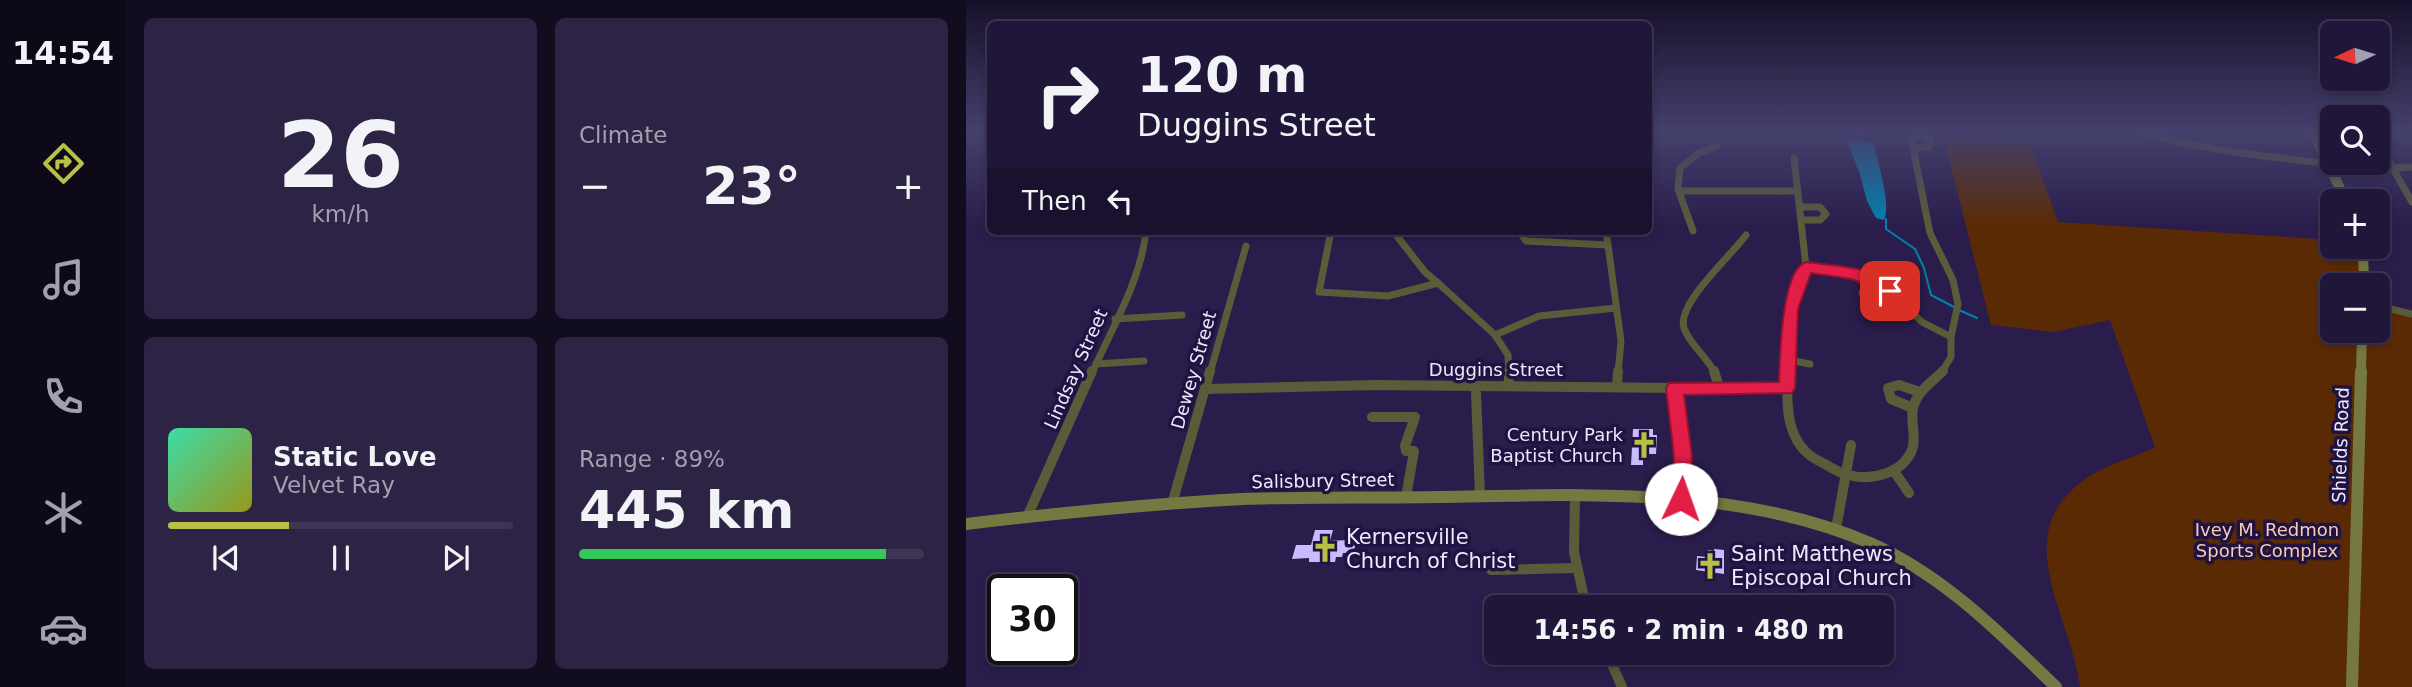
<!DOCTYPE html>
<html lang="en">
<head>
<meta charset="utf-8">
<style>
	:root { --surface:#201639; --page:#2d2344; --text:#f1f3f6; --muted:#a29fae; --line:#3d3553; --accent:#b9c046 }
	body { margin:0; font-family:"DejaVu Sans",sans-serif; background:var(--page); color:var(--text); height:100vh; display:flex; flex-direction:column; font-size:26px; white-space:nowrap }
	* { box-sizing:border-box; margin:0 }
	p { font-size:23px; color:var(--muted) }
	.icon { flex:none; width:38px; height:38px; fill:none; stroke:currentColor; stroke-width:2; stroke-linecap:round; stroke-linejoin:round }
	.map { position:relative; flex:1; overflow:hidden }
	.drawer { display:flex; flex-direction:column; gap:18px; padding:18px; background:#120c1f; width:840px }
	.drawer>* { flex:none }
	.guide { position:absolute; left:21px; top:21px; width:665px; height:214px; border-radius:10px; box-shadow:0 4px 10px #0003,0 0 0 2px var(--line); background:#201639; color:var(--text); overflow:hidden }
	.needle { width:46px; rotate:266deg }
	.controls { position:absolute; left:1354px; top:21px; display:grid; gap:14px }
	.controls a { display:grid; place-items:center; width:70px; height:70px; border-radius:10px; background:var(--surface); box-shadow:0 4px 10px #0003,0 0 0 2px var(--line); font-size:35px }
	.speed { position:absolute; left:21px; top:574px; display:flex; gap:14px; font-size:35px; font-weight:700; text-align:center }
	.speed>* { display:grid; place-content:center; width:91px; height:91px; border-radius:50%; background:var(--surface); box-shadow:0 4px 10px #0003,0 0 0 2px var(--line); line-height:1 }
	.speed .limit { border:4px solid #111; border-radius:10px; background:#fff; color:#111 }
	.pin { position:absolute; display:grid; place-items:center; width:60px; height:60px; color:#fff; margin:-30px; border-radius:14px; box-shadow:0 4px 10px #0006 }
	.me { position:absolute; width:77px; margin:-38px; rotate:3deg; stroke-linejoin:round; filter:drop-shadow(0 0 5px #0008) }
	.turn { display:flex; align-items:center; gap:24px; height:147px; padding:0 35px; font-size:32px }
	.turn .icon { width:91px; height:91px; stroke-width:2.5 }
	.turn b { display:block; font-size:49px; line-height:60px }
	.then { display:flex; align-items:center; height:66px; padding:0 35px; background:#0003; gap:14px; font-size:26px }
	.big { font-size:52px; font-weight:800; line-height:1.1 }
	.drawer .tile { flex:1; display:flex; flex-direction:column; justify-content:center; gap:10px; min-width:0; padding:0 24px; border-radius:10px; background:var(--page) }
	.drawer .dial { align-items:center; gap:0 }
	.dial b { font-size:91px; line-height:1 }
	.song { display:flex; align-items:center; gap:21px }
	.cover { width:84px; height:84px; border-radius:10px; background:linear-gradient(135deg,hsl(160 70% 55%),hsl(60 70% 35%)) }
	.played { height:7px; border-radius:4px; background:linear-gradient(90deg,var(--accent) 35%,var(--line) 35%) }
	.keys { display:flex; justify-content:space-around; direction:ltr }
	.heat { display:flex; justify-content:space-between; align-items:center; font-size:38px; direction:ltr }
	.charge { height:10px; border-radius:5px; background:linear-gradient(90deg,#34c759 89%,var(--line) 0) }
	.drawer .tiles { flex:1; display:grid; gap:18px; grid-template-columns:repeat(2,1fr) }
	.trip { position:absolute; left:518px; top:595px; width:410px; height:70px; border-radius:10px; background:var(--surface); box-shadow:0 4px 10px #0003,0 0 0 2px var(--line); font-weight:800; line-height:70px; text-align:center }
	main { display:flex; flex:1; min-height:0 }
	.menu { display:flex; flex-direction:column; width:126px; justify-content:space-around; align-items:center; background:#0d0917; color:var(--muted) }
	.menu .icon { width:49px; height:49px }
	.menu .current { color:var(--accent) }
	.menu b { font-size:32px; color:var(--text) }
	.map>svg:first-child { display:block }
	.green { fill:#5a2a05 }
	.water { fill:#0181ae }
	.lines { fill:none; stroke-linecap:round; stroke-linejoin:round }
	.stream { stroke:#0181ae; stroke-width:2 }
	.building { fill:#c8bcfe }
	.street-far1 { stroke:#595c39; stroke-width:7 }
	.street { stroke:#595c39; stroke-width:10 }
	.secondary-far1 { stroke:#757941; stroke-width:10 }
	.secondary { stroke:#757941; stroke-width:12 }
	.route { fill:#e11d48; stroke:#92132f; stroke-width:2 }
	.labels { text-anchor:middle; stroke-width:7; stroke-linejoin:round; paint-order:stroke }
	.street-label { font-size:18px; fill:#ebe9fb; stroke:#201341 }
	.poi-label { font-size:18px; fill:#ebe9fb; stroke:#201341; text-anchor:end }
	.park-label { font-size:18px; fill:#f6ccb3; stroke:#201341 }
	.near-poi-label { font-size:21px; fill:#ebe9fb; stroke:#201341; text-anchor:start }
</style>
</head>
<body>
<main>
<nav class="menu">
<b>14:54</b>
<svg class="icon current" aria-label="directions" viewBox="0 0 24 24"><path d="M12 3l9 9-9 9-9-9zM9 14v-3h6M13 9l2 2-2 2"/></svg>
<svg class="icon" aria-label="music" viewBox="0 0 24 24"><path d="M9 18V5l10-2v13"/><circle cx="6" cy="18" r="3"/><circle cx="16" cy="16" r="3"/></svg>
<svg class="icon" aria-label="phone" viewBox="0 0 24 24"><path d="M5 4h4l2 5-3 2q2 4 5 5l2-3 5 2v4C11 20 4 13 5 4z"/></svg>
<svg class="icon" aria-label="climate" viewBox="0 0 24 24"><path d="M12 3v18M4 7l16 10M4 17L20 7"/></svg>
<svg class="icon" aria-label="car" viewBox="0 0 24 24"><path d="M5 17H2v-5l4-1 3-4h7l3 4 3 1v5h-3M9 17h6M6 11h13"/><circle cx="7" cy="17" r="2"/><circle cx="17" cy="17" r="2"/></svg>
</nav>
<section class="drawer">
<div class="tiles">
<div class="tile dial"><b>26</b><p>km/h</p></div>
<div class="tile"><p>Climate</p>
<div class="heat"><a>−</a><b class="big">23°</b><a>+</a></div>
</div>
<div class="tile">
<div class="song"><i class="cover"></i><div><b>Static Love</b><p>Velvet Ray</p></div></div>
<div class="played"></div>
<div class="keys"><svg class="icon" aria-label="previous" viewBox="0 0 24 24"><path d="M18 5L8 12l10 7zM5 5v14"/></svg><svg class="icon" aria-label="pause" viewBox="0 0 24 24"><path d="M8 5v14M16 5v14"/></svg><svg class="icon" aria-label="next" viewBox="0 0 24 24"><path d="M6 5l10 7-10 7zM19 5v14"/></svg></div>
</div>
<div class="tile"><p>Range · 89%</p><b class="big">445 km</b><div class="charge"></div></div>
</div>
</section>
<div class="map">
<svg width="1446" height="687" viewBox="0 0 1446 687">
	<rect width="100%" height="100%" fill="#2a1d4c"/>
	<path class="green" d="M978 139 1064 144 1092 222 1367 240V247H1397L1398 285H1367V331H1412V306L1446 314V687H1114C1104 610 1036 528 1129 473 1148 462 1170 457 1189 447L1144 320 1087 332 1025 325Z"/>
	<path class="water" d="M880 139 908 143C911 162 926 204 918 220L910 218 901 201 894 174Z"/>
	<g class="lines">
		<g class="stream">
			<polyline points="896,130 896,140"/>
			<polyline points="920,219 920,229 949,249 958,268 965,295 988,307"/>
			<polyline points="993,310 1011,318"/>
		</g>
	</g>
	<g class="building">
		<polygon points="667,429 687,429 687,435 691,435 690,454 677,454 677,465 665,465"/>
		<polygon points="349,530 367,530 364,541 381,540 380,544 390,544 387,553 377,553 376,557 370,557 369,562 343,562 343,558 326,559 330,545 345,545"/>
		<polygon points="748,549 758,550 758,574 730,570 731,556 741,557 742,550 748,551"/>
	</g>
	<g class="lines">
		<g class="street-far1">
			<path d="M1166 130C1244 153 1324 159 1405 168"/>
			<polygon points="956,135 965,141 963,147 947,148 945,138"/>
			<polyline points="1412,142 1446,202"/>
			<polyline points="947,148 964,233 987,280 992,304 985,337 985,357 975,373"/>
			<polyline points="1403,169 1446,167"/>
			<polyline points="714,191 831,191"/>
			<polyline points="835,207 854,207 860,214 854,220 836,220"/>
			<polyline points="365,231 353,292 422,296 472,283 459,272 427,231"/>
			<polyline points="553,231 560,241 642,245 640,231"/>
			<polyline points="727,231 712,189 714,168 733,153 751,146"/>
			<polyline points="642,245 655,341 652,373"/>
			<polyline points="840,267 878,273 906,281 924,292 956,322 985,337"/>
			<polyline points="906,280 896,293 900,301 913,302 924,291"/>
			<polyline points="472,283 529,335 542,355 543,373"/>
			<polyline points="1412,306 1446,314"/>
			<polyline points="149,319 216,315"/>
			<polyline points="529,335 573,316 650,308"/>
			<polyline points="822,360 844,364"/>
			<polyline points="130,364 178,361"/>
			<path d="M126 373C146 328 175 280 180 231"/>
			<polyline points="244,373 280,246"/>
			<path d="M749 373C741 357 724 345 718 328 710 304 766 255 780 235"/>
			<polyline points="822,373 824,309 840,267 828,158"/>
		</g>
		<g class="street">
			<polyline points="543,371 543,386"/>
			<polyline points="748,371 753,387"/>
			<path d="M822 371C820 404 819 444 853 461 862 465 872 473 882 475 905 481 936 474 946 450 951 438 944 421 947 408 951 391 966 382 977 371"/>
			<polyline points="651,387 652,371"/>
			<polyline points="708,388 717,456 715,499"/>
			<polyline points="240,389 410,385 821,389"/>
			<polyline points="510,393 514,496"/>
			<polyline points="947,408 925,399 922,388 933,385 954,392"/>
			<polyline points="406,417 449,417 439,446 440,451 448,451 440,497"/>
			<polyline points="928,471 943,493"/>
			<polyline points="609,495 608,552 620,607"/>
			<polyline points="206,504 244,371"/>
			<polyline points="61,517 126,371"/>
			<polyline points="870,529 885,445"/>
			<polyline points="525,570 608,568"/>
			<polyline points="641,653 656,687"/>
		</g>
		<g class="secondary-far1">
			<polyline points="1346,130 1380,201"/>
			<polyline points="1397,247 1398,285"/>
			<polyline points="1395,373 1396,331"/>
		</g>
		<g class="secondary">
			<path d="M0 524C92 513 183 504 276 499 341 497 406 498 472 497 615 495 769 485 904 543 976 574 1034 633 1090 687"/>
			<polyline points="1386,687 1395,371"/>
		</g>
	</g>
	<linearGradient id="sky" x2="0" y2="1"><stop stop-color="#17102a"/><stop offset="0.58" stop-color="#44406c"/><stop offset="1" stop-color="#44406c" stop-opacity="0"/></linearGradient>
	<rect width="1446" height="226" fill="url(#sky)"/>
	<path class="route" d="M840 262C867 266 914 266 931 291L924 296 886 279 845 273 832 309 829 388 826 393 718 395 726 456 724 499 721 505 715 507 708 505 706 499 708 456 700 388 703 383 813 382C814 359 815 270 840 262Z"/>
	<defs>
		<symbol id="church-bare" viewBox="-9 -9 18 18"><path d="M-1.2-6h2.4v3.5h3.3v2.4h-3.3V6h-2.4V-.1h-3.3v-2.4h3.3Z" fill="#b9c046" stroke="#201341" stroke-width="2.5" paint-order="stroke"/></symbol>
	</defs>
	<g fill-rule="evenodd">
		<use href="#church-bare" x="659" y="426" width="38" height="38"/>
		<use href="#church-bare" x="340" y="530" width="38" height="38"/>
		<use href="#church-bare" x="725" y="547" width="38" height="38"/>
	</g>
	<g class="labels">
		<g class="street-label">
			<text transform="translate(110 369) rotate(-66)" y="6">Lindsay Street</text>
			<text transform="translate(228 370) rotate(-74)" y="6">Dewey Street</text>
			<text x="530" y="376">Duggins Street</text>
			<text transform="translate(1375 445) rotate(-88)" y="6">Shields Road</text>
			<text transform="translate(357 481) rotate(-1)" y="6">Salisbury Street</text>
		</g>
		<g class="poi-label">
			<text x="657" y="441">Century Park<tspan x="657" dy="21">Baptist Church</tspan></text>
		</g>
		<g class="park-label">
			<text x="1301" y="536">Ivey M. Redmon<tspan x="1301" dy="21">Sports Complex</tspan></text>
		</g>
		<g class="near-poi-label">
			<text x="380" y="544">Kernersville<tspan x="380" dy="24">Church of Christ</tspan></text>
			<text x="765" y="561">Saint Matthews<tspan x="765" dy="24">Episcopal Church</tspan></text>
		</g>
	</g>
</svg>
<div class="controls">
<a><svg class="needle" viewBox="-14 -14 28 28"><path d="M0-13l5 13h-10z" fill="#e53935"/><path d="M0 13l5-13h-10z" fill="#a29fae"/></svg></a>
<a><svg class="icon" aria-label="search" viewBox="0 0 24 24"><circle cx="10" cy="10" r="6"/><path d="M15 15l6 6"/></svg></a>
<a>+</a>
<a>−</a>
</div>
<div class="speed"><div class="limit">30</div></div>
<div class="pin" style="left:924px;top:291px;background:#d93025"><svg class="icon" aria-label="arrive" viewBox="0 0 24 24"><path d="M6 21V4h12l-3 4 3 4H6"/></svg></div>
<svg class="me" style="left:715px;top:499px" viewBox="-20 -20 40 40"><circle r="19" fill="#fff"/><path d="M0-13L10 11 0 6-10 11z" fill="#e11d48"/></svg>
<div class="trip">14:56 · 2 min · 480 m</div>
<div class="guide">
<div class="turn"><svg class="icon" aria-label="right" viewBox="0 0 24 24"><path d="M7 20v-9h11M14 6l5 5-5 5"/></svg><div><b>120 m</b>Duggins Street</div></div>
<div class="then">Then<svg class="icon" aria-label="left" viewBox="0 0 24 24"><path d="M17 20v-9H6M10 6l-5 5 5 5"/></svg></div>
</div>
</div>
</main>
</body>
</html>
